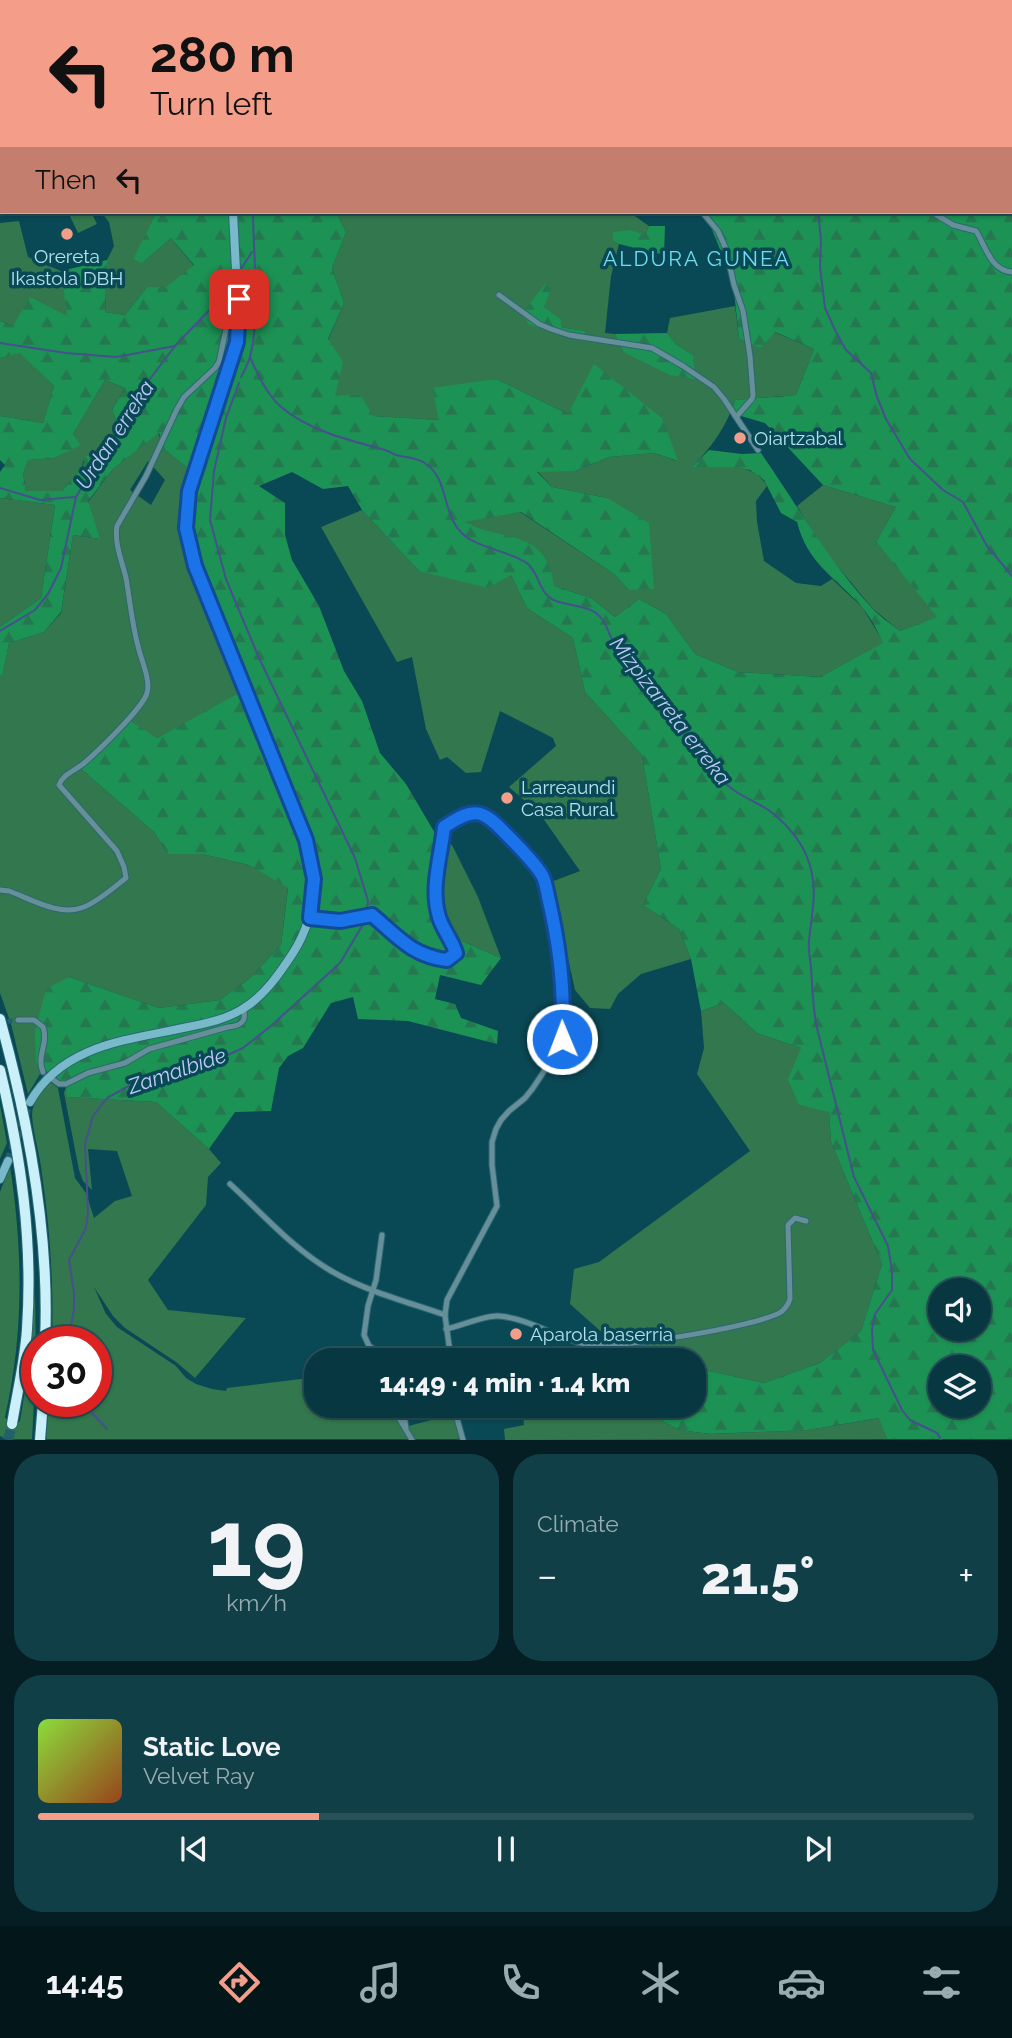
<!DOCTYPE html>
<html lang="en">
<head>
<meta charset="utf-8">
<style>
	:root { --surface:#073740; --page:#103f47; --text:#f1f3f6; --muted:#98acb1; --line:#285159; --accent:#f49e89 }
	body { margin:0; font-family:Raleway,sans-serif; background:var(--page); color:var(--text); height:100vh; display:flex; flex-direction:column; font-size:26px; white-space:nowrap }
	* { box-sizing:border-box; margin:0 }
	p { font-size:23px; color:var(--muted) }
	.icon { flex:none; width:38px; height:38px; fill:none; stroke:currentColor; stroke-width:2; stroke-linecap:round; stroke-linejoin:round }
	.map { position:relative; height:1440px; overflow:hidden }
	.sheet { display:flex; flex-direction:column; gap:14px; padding:14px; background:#041e23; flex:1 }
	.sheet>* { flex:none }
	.top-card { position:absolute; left:0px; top:0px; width:1013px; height:214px; box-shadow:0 2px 5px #0004,0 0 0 2px var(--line); background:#f49e89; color:#111; overflow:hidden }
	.tools { position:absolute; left:928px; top:1278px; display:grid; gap:14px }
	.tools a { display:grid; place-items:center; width:63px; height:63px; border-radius:50%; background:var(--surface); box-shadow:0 2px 5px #0004,0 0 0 2px var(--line); font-size:35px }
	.speed { position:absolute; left:21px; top:1326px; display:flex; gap:14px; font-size:35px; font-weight:700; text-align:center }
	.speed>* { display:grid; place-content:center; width:91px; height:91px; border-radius:50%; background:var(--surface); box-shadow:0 2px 5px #0004,0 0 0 2px var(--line); line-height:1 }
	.speed .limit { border:10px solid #d22; background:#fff; color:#111 }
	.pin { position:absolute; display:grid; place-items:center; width:60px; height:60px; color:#fff; margin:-30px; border-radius:14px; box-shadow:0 4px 10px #0006 }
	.me { position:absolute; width:77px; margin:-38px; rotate:359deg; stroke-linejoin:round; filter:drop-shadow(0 0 5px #0008) }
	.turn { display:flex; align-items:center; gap:24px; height:147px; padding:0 35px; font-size:32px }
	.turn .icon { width:91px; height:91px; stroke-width:2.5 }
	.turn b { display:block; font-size:49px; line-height:60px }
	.then { display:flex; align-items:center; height:66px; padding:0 35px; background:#0003; gap:14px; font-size:26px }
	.big { font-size:52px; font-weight:800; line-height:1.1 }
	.sheet .widget { flex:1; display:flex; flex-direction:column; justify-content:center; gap:10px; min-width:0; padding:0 24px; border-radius:28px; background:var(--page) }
	.sheet .dial { align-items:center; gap:0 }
	.dial b { font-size:91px; line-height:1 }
	.song { display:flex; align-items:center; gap:21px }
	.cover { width:84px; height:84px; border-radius:10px; background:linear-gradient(135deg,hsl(90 70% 55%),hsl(20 70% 35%)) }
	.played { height:7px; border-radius:4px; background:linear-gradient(90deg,var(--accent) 30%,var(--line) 30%) }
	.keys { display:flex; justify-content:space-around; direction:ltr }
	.heat { display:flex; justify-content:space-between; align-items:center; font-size:38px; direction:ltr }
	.sheet .tiles { flex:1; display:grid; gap:14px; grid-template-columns:1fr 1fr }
	.widget:last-child { grid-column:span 2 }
	.trip { position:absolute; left:304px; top:1348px; width:402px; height:70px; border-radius:28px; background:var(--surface); box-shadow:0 2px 5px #0004,0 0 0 2px var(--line); font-weight:800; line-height:70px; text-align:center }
	.tabs { display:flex; height:112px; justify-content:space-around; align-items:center; background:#03161a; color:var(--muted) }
	.tabs .icon { width:49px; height:49px }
	.tabs .active { color:var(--accent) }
	.tabs b { font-size:32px; color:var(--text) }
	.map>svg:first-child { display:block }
	.grass { fill:#32774d; fill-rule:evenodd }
	.forest { fill:url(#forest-firs); fill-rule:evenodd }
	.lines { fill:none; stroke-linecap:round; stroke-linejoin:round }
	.stream { stroke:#46508e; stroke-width:2 }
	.minor-tunnel { stroke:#22606c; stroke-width:5; stroke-dasharray:5 2.5; stroke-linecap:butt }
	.secondary-tunnel { stroke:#22606c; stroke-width:8; stroke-dasharray:8 4; stroke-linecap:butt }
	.motorway-tunnel { stroke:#22606c; stroke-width:10; stroke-dasharray:10 5; stroke-linecap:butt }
	.minor-casing { stroke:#2b6874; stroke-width:7 }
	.secondary-casing { stroke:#2b6874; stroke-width:10 }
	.motorway-casing { stroke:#2b6874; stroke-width:12 }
	.minor { stroke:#678f99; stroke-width:5 }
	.secondary { stroke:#79baca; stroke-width:8 }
	.motorway { stroke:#caf0f9; stroke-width:10 }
	.route-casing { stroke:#114b97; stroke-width:18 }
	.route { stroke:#1a73e8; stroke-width:12 }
	.poi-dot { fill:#f49e89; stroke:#094955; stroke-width:2.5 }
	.labels { text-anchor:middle; stroke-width:7; stroke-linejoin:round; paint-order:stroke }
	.poi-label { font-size:19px; fill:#b3e2ee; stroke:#094955; text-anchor:start }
	.neighbourhood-label { font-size:21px; letter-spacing:2px; fill:#72dcf3; stroke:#094955 }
	.water-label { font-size:21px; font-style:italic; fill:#bfcaf9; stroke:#094955 }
</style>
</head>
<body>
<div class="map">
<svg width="1012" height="1440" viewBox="0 0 1012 1440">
	<defs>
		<pattern id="forest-firs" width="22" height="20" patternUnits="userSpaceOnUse" patternTransform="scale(1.75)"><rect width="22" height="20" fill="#1c9254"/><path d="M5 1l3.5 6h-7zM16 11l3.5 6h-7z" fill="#25774f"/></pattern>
	</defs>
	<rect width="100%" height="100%" fill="#094955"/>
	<g class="grass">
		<polygon points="27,0 223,0 224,2 28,2"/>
		<polygon points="68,212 91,212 97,224 78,233"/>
		<polygon points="101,212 153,212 154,218 143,262 171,238 194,266 166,288 147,287 125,315 105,312 107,260 114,246 109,222"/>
		<path d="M336 212H629L649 226 645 235 613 241 619 244 611 276 605 333 615 334 623 352 693 355 676 344 667 333 670 318 735 306 739 338 774 332 814 349 796 395 735 400C727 426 711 448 693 466 717 468 753 460 767 486L756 501 757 522 764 561 796 583 821 586 832 579 862 607 884 643 820 677 738 672 695 654 666 614 639 599 615 617 591 598 554 586 462 522 520 512 614 574 629 590 607 498 552 487 537 471H575L609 457 654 453 677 461 663 419 568 414 496 379 439 420 373 416 334 396 328 340 344 303 332 268 346 232ZM550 289 543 306 561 327 584 331 529 324Z"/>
		<polygon points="19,221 28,257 61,271 68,316 13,326 0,321 0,223"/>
		<polygon points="20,352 54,386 43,423 0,416 0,358"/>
		<polygon points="105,380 125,388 112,410 119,427 103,458 83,461 82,468 62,491 26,491 23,474 28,460 54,458 80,444 73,434"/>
		<path d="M158 433 165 450 188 468 181 502 180 534 189 567 239 694 157 738 81 769 154 832 168 854H202L249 865 288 887 281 945 249 979 220 1000 159 1008 69 977 43 1069 28 1094 11 1024 0 993V676L3 674 9 643 44 632 61 613 73 535 99 539 88 502 113 469ZM148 461 165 480 151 505 130 490Z"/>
		<polygon points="823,485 896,507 876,542 938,617 900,631 873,609 824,550 797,506"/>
		<polygon points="0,498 55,505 41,598 0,627"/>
		<polygon points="362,510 419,571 511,575 527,608 573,638 585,692 642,755 661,869 643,905 679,929 691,959 641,974 618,994 610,1009 590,1008 575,990 551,882 580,871 540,814 509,787 556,746 553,738 500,711 481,772 466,773 447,757 440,760 426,729 412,657 397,662 321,527"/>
		<polygon points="439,840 452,845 478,897 501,958 443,933 430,909"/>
		<polygon points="724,1003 757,1033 801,1048 799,1105 829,1111 831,1142 882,1264 861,1331 820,1363 764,1383 695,1368 695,1360 590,1360 571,1341 615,1344 570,1304 574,1269 599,1262 750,1151 697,1074 704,1048 701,1011"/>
		<path d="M49 1081 58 1088 75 1178 86 1193 94 1218 115 1201 132 1196 117 1151 88 1149 92 1190 83 1181 79 1170 64 1093 66 1087 68 1097 156 1102 209 1149 221 1163 208 1177 206 1205 148 1280 168 1310 246 1318 195 1378 176 1362 125 1328 113 1316 94 1287 106 1314 117 1327 176 1366 186 1378 196 1384 212 1389 226 1391 227 1388 317 1377V1405H397L405 1427 457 1413 464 1439H46L49 1402H96V1342H52C54 1286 50 1229 42 1174 40 1154 33 1134 32 1115 32 1103 42 1090 49 1081Z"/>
		<polygon points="0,1105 7,1143 0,1159"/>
		<path d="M10 1166C23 1251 24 1334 5 1417L9 1423 17 1424 20 1421 30 1360 35 1291 36 1363 32 1439H6L0 1436V1192Z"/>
		<polygon points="522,1405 578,1405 591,1414 598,1405 631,1405 680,1430 710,1434 808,1430 880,1418 887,1439 505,1440 504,1429 524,1425"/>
	</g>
	<g class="forest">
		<polygon points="223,0 414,0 414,2 224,2"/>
		<path d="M678 0H1012V1439H887L879 1418 808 1430 710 1434 680 1430 631 1405H695V1368L764 1383 820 1363 861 1331 882 1264 831 1142 829 1112 799 1105 788 1079 801 1048 757 1033 724 1003 701 1011 691 959 679 929 643 905 661 869 642 755 585 692 573 638 527 608 511 575 488 588 419 571 362 510 348 486 323 489 292 472 259 486 285 503V535L292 560 319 606 344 671 362 701 380 753 406 784 439 840 430 910 443 933 501 958 481 985 440 975 435 999 455 1004 461 1018 498 1031 497 1044 408 1021 358 1019 353 997 331 1003 303 1048 288 1056 279 1068 271 1111 235 1112 209 1149 156 1102 67 1097 66 1087 36 1063 35 1031 46 989 69 977 159 1008 220 1000 249 979 281 945 288 888 249 865 202 854H168L154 832 81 769 130 721 157 738 239 693 189 567 180 534 181 502 188 468 165 450 159 433 113 469 88 501 100 539 73 535 61 612 44 632 9 643 3 674 0 676V627L41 598 55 505 0 498V472L5 465 0 460V416L43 423 54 386 20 353 0 358V321L13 326 30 297 67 316 61 271 107 260 105 312 125 315 147 287H166L194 265 171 238 142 263 133 259 154 218 153 212H336L346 232 332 268 344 303 328 339 343 362 335 396 360 394 373 416 439 420 432 388 496 379 568 414 594 364 663 419 678 461 654 453 609 457 575 471 537 472 552 487 607 498 649 523 654 589 629 590 614 574 521 512 465 522C503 543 546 527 554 586L591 598 615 617 639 599 666 614 695 654 738 672 820 677 883 643C878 631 869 615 860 605 833 575 808 564 797 522L781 513 764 480 750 470 734 467H692L709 450 742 454 761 453C797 505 828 560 871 607 879 616 890 623 900 631L937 617 876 542 896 507 823 485 765 423 731 413 735 400 796 395 814 349 775 332 760 348 739 338 733 282 705 212H1012V2H678ZM105 380 125 388 112 410 119 427 103 458 96 460 86 455 82 468 62 491H26L23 474 28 460 54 458 81 445 73 434ZM940 1290H978V1328H940ZM940 1367H978V1405H940Z"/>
		<polygon points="649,226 665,226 664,255 619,244 613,241 613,232 631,230 645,235"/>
		<polygon points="546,283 551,289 544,307 561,320 561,327 584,331 587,336 571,339 528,324 523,312"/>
		<polygon points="667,333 676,344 693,355 695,379 670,375 623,352 615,334"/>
	</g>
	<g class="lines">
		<g class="stream">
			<polyline points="762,0 762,2"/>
			<polyline points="349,2 351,0"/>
			<polyline points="818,212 821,240 820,267 825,308 836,332 846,350 871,373 877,397 886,419 910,459 943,490 963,502 987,546 1012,576"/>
			<polyline points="241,269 252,252"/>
			<polyline points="0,343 66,353 116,357 175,346"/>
			<path d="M250 357C257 373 266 393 280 406 307 430 348 440 382 449 387 450 391 453 396 455 406 458 417 457 426 464 450 480 441 517 465 536 481 549 513 552 528 564 540 575 539 595 556 601 570 606 584 605 596 613 607 621 608 634 615 645 622 657 639 667 648 679 661 695 670 715 682 732 693 748 707 763 719 777 734 794 749 798 767 809 783 820 800 839 807 857 819 887 812 910 809 940 808 949 810 958 811 967 812 986 813 1005 816 1024L854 1177 888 1246 892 1271V1290L875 1314 872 1329 873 1350 902 1410 910 1420 937 1433 941 1440"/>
			<path d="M241 377C244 371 248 364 250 357 261 315 253 255 253 212"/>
			<polyline points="239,383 226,418 214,471 210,520 226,579 259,658 355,858 368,901 367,910"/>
			<polyline points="0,488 40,500 74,497"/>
			<polyline points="0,631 35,610 48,594 61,568 76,497 143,388 175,346 216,303 232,283"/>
			<polyline points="65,1342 71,1326 74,1309 74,1293 69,1260 86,1228 88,1212 85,1144 93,1116 107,1098 138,1081 210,1063 243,1048 271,1026 340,963 365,921"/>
			<polyline points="82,1402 107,1429"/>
		</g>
		<polyline class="minor-tunnel" points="0,1022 18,1020"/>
		<polyline class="secondary-tunnel" points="8,1161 30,1102"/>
		<polyline class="motorway-tunnel" points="8,1440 12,1424"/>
		<defs>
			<g id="minor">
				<polyline points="612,0 612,2"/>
				<polyline points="745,0 746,2"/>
				<polyline points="576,2 577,0"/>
				<polyline points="702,212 718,231 726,249 734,285 743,311 750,356 753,395 752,399 737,416"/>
				<path d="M932 212 953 225 976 231C986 247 991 271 1012 272"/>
				<polyline points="499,295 539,324 551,329 569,335 652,348 683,366 714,387 724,399 758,450"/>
				<path d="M0 890 9 891C31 899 60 917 84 907 99 901 113 888 126 878L124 867 117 851 59 785C63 774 74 771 83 764 96 753 143 708 147 693 151 680 141 660 138 646 132 624 130 601 126 578 122 561 114 543 117 526L146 476 177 409 184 397 215 368 219 362 230 310 237 301"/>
				<path d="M310 918 340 921 372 915C397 936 413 957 447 960L456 953C452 940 443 930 439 917 430 888 441 856 444 827 475 806 483 809 507 835 519 847 533 861 542 875 547 882 547 893 549 901 559 943 565 996 562 1039L556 1053 533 1088 525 1098 509 1111 501 1120 496 1129 492 1142V1165L497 1206 447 1300 445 1315 451 1360"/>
				<path d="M18 1020H34L43 1027C49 1043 36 1056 43 1072"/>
				<path d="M51 1078 59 1084H66L88 1073 125 1063 149 1049 228 1027C239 1026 248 1022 243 1009"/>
				<path d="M230 1184C263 1214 294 1250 333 1272 368 1292 408 1302 445 1315"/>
				<polyline points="382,1235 376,1280 368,1306 364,1335 369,1346 390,1360"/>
				<path d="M446 1329C461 1326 485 1315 498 1316 529 1318 556 1338 585 1344 613 1350 757 1327 781 1312 786 1308 788 1305 790 1299L788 1225 795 1218 806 1221"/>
				<polyline points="395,1405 399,1418 412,1440"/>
				<polyline points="455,1405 456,1415 463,1440"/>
				<polyline points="406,1429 404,1413 408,1409 436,1405"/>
			</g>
			<g id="secondary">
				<polyline points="305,2 307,0"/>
				<path d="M30 1102C63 1044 129 1040 188 1027 208 1023 227 1019 244 1008 264 996 280 973 293 953 316 917 318 880 306 840L195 566 186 528 189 491 235 351 239 329 233 212"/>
				<polyline points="0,1179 8,1161"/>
			</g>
			<g id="motorway">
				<path d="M0 1019C29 1123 50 1234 45 1342"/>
				<path d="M0 1070C21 1157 33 1240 27 1329 25 1361 17 1393 12 1424"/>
				<polyline points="40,1440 43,1402"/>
			</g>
		</defs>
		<use href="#minor" class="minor-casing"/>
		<use href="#secondary" class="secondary-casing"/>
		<use href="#motorway" class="motorway-casing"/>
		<use href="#minor" class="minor"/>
		<use href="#secondary" class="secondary"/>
		<use href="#motorway" class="motorway"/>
	</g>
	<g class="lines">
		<defs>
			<path id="route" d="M239 299 237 342 189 491 186 528 195 566 306 840 314 879 310 918 340 921 372 915C397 936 412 956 447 960L456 953C452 940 443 930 439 917 430 888 441 856 444 827 475 806 482 809 507 835 519 847 533 861 542 875 546 882 547 893 549 901 559 944 565 994 562 1039"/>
		</defs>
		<use href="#route" class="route-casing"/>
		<use href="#route" class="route"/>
	</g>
	<g class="poi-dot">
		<circle cx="67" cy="234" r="7"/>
		<circle cx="740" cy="438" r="7"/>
		<circle cx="507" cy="798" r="7"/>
		<circle cx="516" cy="1334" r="7"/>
	</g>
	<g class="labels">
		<g class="poi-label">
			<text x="67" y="263" text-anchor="middle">Orereta<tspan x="67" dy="22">Ikastola DBH</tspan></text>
			<text x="754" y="445">Oiartzabal</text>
			<text x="521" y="794">Larreaundi<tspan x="521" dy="22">Casa Rural</tspan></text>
			<text x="530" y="1341">Aparola baserria</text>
		</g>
		<g class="neighbourhood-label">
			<text x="697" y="266">ALDURA GUNEA</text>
		</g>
		<g class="water-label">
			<text transform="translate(115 435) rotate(-57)" y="7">Urdan erreka</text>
			<text transform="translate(670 711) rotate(52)" y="7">Mizpizarreta erreka</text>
			<text transform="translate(177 1071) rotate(-19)" y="7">Zamalbide</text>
		</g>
	</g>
</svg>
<div class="tools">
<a><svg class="icon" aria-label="sound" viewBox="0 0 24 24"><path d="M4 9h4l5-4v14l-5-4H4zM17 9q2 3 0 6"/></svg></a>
<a><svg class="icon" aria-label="layers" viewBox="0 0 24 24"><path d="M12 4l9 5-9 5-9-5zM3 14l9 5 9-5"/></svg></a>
</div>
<div class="speed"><div class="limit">30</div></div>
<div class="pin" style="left:239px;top:299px;background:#d93025"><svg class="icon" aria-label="arrive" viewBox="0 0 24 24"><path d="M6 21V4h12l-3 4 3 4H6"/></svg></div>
<svg class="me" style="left:562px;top:1039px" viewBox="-20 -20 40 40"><circle r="17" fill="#1a73e8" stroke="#fff" stroke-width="3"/><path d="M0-11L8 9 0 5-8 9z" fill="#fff"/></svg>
<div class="trip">14:49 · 4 min · 1.4 km</div>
<div class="top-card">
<div class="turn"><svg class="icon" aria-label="left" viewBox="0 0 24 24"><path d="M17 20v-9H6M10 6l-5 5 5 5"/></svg><div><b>280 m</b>Turn left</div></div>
<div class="then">Then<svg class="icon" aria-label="left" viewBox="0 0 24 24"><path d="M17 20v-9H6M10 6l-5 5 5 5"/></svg></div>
</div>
</div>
<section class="sheet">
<div class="tiles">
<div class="widget dial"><b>19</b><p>km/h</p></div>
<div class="widget"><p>Climate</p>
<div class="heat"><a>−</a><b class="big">21.5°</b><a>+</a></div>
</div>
<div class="widget">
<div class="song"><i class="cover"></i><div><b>Static Love</b><p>Velvet Ray</p></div></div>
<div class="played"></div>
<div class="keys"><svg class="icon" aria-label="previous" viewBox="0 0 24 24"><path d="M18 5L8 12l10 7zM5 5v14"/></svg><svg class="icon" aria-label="pause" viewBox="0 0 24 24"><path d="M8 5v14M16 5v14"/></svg><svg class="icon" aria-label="next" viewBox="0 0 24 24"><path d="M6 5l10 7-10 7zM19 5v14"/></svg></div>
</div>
</div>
</section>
<nav class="tabs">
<b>14:45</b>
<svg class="icon active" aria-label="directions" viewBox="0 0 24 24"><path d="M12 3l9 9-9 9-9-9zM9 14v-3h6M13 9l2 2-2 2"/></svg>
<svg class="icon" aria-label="music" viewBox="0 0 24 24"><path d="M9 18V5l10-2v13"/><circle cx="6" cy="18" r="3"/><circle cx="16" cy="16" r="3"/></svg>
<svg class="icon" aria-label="phone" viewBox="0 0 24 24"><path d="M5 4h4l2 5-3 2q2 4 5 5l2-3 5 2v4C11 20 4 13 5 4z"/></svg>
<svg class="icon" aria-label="climate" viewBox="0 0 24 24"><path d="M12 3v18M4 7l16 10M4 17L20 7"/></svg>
<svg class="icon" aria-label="car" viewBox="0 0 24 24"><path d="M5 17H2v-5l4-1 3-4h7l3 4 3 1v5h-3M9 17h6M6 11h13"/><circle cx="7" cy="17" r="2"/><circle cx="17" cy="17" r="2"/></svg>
<svg class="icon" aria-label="filters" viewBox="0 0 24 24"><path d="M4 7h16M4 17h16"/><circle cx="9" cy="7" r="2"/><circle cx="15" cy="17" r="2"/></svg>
</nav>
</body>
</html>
